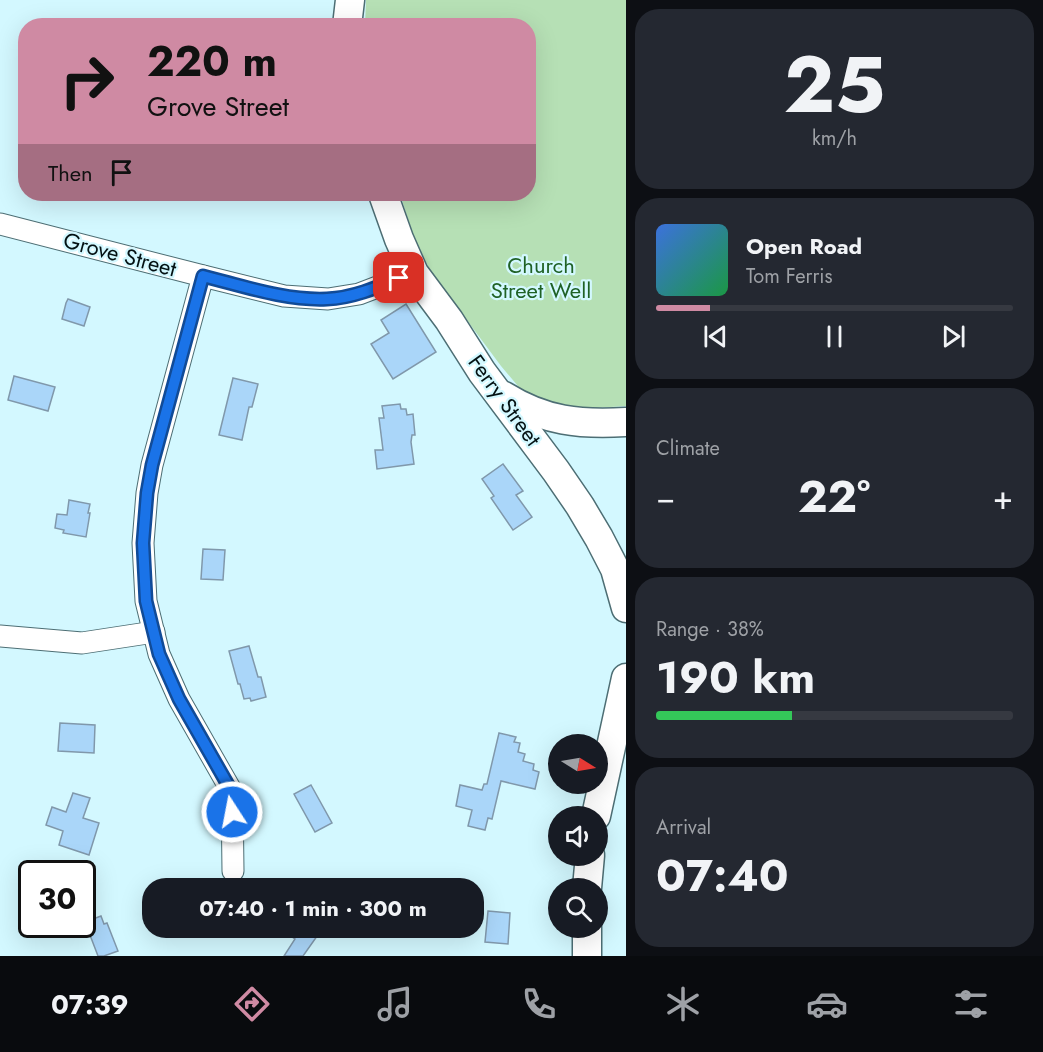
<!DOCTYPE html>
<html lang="en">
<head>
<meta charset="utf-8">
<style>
	:root { --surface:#171b24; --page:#242831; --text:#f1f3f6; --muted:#9ea1a6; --line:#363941; --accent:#cf8aa3 }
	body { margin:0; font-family:Jost,sans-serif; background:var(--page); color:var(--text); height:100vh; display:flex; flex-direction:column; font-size:22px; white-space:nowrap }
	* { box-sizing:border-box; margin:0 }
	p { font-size:20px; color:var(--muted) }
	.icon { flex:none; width:33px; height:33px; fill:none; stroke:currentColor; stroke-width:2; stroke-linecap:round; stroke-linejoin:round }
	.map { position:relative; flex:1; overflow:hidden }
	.side { display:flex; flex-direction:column; gap:9px; padding:9px; background:#0d0f14; width:417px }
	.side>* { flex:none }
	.guide { position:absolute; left:18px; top:18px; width:518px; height:183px; border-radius:24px; box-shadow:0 6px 24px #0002; background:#cf8aa3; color:#111; overflow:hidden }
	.needle { width:39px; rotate:101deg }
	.fabs { position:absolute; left:548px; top:734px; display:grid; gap:12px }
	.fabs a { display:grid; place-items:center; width:60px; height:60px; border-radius:50%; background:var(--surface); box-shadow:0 6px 24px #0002; font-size:30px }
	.speed { position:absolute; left:18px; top:860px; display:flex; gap:12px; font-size:30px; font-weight:700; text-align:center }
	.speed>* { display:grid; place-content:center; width:78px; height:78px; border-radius:50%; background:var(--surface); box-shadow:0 6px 24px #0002; line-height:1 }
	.speed .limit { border:3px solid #111; border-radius:9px; background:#fff; color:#111 }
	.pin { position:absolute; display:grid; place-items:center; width:51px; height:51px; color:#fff; margin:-26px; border-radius:12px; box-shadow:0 3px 9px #0006 }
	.me { position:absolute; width:66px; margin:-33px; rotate:349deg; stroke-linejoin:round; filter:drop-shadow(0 0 4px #0008) }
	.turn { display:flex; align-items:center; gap:21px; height:126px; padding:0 30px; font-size:27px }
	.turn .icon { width:78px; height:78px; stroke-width:2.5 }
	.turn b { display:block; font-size:42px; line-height:51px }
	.then { display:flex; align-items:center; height:57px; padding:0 30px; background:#0003; gap:12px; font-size:22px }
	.big { font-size:45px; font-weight:700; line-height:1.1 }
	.side .card { flex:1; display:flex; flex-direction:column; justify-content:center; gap:9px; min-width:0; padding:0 21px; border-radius:24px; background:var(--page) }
	.side .dial { align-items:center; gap:0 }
	.dial b { font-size:78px; line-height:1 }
	.song { display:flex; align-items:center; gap:18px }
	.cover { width:72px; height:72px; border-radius:9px; background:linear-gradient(135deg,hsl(220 70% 55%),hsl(140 70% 35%)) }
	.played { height:6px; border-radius:3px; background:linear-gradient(90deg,var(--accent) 15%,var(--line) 15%) }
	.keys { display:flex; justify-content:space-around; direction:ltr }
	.heat { display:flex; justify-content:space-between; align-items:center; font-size:33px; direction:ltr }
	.charge { height:9px; border-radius:4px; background:linear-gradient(90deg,#34c759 38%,var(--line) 0) }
	.trip { position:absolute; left:142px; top:878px; width:342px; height:60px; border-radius:24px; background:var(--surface); box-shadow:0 6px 24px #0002; font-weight:700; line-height:60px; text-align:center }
	.dock { display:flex; height:96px; justify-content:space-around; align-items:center; background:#090b0e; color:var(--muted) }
	.dock .icon { width:42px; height:42px }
	.dock .active { color:var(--accent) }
	.dock b { font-size:27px; color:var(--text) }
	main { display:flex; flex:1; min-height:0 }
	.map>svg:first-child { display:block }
	.green { fill:#b6e0b5 }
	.building { fill:#aad6f9; stroke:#8098ab; stroke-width:1.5 }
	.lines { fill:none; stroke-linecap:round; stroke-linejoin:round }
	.street-casing { stroke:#4d6e74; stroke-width:23 }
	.secondary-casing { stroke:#4d6e74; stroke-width:31 }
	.street { stroke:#fff; stroke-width:21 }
	.secondary { stroke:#fff; stroke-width:28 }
	.route-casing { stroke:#114b97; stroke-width:15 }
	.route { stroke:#1a73e8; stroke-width:10 }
	.labels { text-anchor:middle; stroke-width:4.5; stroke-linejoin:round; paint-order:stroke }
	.street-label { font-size:22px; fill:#041113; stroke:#d3f8ff }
	.park-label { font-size:22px; fill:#1f6125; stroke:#d3f8ff }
</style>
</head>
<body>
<main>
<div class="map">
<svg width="626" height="956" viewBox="0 0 626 956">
	<rect width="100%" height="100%" fill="#d3f8ff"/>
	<polygon class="green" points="366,0 626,0 626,406 581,409 549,405 523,392 501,366 431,272 414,238 400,194 528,194 528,26 365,26"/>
	<g class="building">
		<polygon points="68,299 90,307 84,326 62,319 66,303"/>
		<polygon points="406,304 436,352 393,379 371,344 389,333 381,320"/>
		<polygon points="14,376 55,387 48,411 8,400"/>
		<polygon points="233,378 258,384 252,407 249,407 242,440 219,435"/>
		<polygon points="400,404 401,409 406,409 407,415 413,414 415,435 412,435 411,442 414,464 377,469 375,450 383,450 379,418 384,418 382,406"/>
		<polygon points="503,464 523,491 516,495 532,517 513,530 491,498 494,496 482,479"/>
		<polygon points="69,500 90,504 88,513 90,513 86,537 63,533 64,530 55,528 57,514 67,515"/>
		<polygon points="203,549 225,550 223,580 201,579"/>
		<polygon points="249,646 258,677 261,677 266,697 251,701 250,698 244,699 240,684 238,684 229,651"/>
		<polygon points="60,723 95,725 94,753 58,751"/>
		<polygon points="499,733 516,737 514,742 520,743 518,752 525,754 523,761 534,764 533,770 539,772 535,789 501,781 492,819 488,818 485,830 468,826 472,810 456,806 460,785 482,790 484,784 487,784"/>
		<polygon points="311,785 332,823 315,832 294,794"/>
		<polygon points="73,793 90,798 83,818 99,823 89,855 59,845 63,831 46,825 52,807 66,812"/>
		<polygon points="488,911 510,913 508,944 485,942"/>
		<polygon points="101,916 104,924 107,923 118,951 104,956 98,956 85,922"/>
		<polygon points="277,927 312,927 320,932 303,956 284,956 295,939"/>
	</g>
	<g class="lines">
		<defs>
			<g id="street">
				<polyline points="0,224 203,276 284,296 328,299 359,294 414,273"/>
				<polyline points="203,276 152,465 147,493 143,543 146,601 159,654 179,699 232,792 233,871"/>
				<polyline points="0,636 82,643 154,632"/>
			</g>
			<g id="secondary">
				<polyline points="347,26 350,0"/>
				<polyline points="383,194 399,239 414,273 449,320 482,372 556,471 580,506 599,538 615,569 626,608"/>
				<path d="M504 396C544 421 580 425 626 422"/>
				<polyline points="596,816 626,678"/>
				<polyline points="587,888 590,855"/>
				<polyline points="587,927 587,956"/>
			</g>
		</defs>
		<use href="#street" class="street-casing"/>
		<use href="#secondary" class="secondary-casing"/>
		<use href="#street" class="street"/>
		<use href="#secondary" class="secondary"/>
	</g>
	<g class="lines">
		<defs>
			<path id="route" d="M232 812V792L179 699 159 654 146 601 143 543 147 493 152 465 203 276C243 286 286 301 327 299 352 298 376 288 399 278"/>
		</defs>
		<use href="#route" class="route-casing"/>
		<use href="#route" class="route"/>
	</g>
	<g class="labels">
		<g class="street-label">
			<text transform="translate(120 254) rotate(15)" y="8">Grove Street</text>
			<text transform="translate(505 400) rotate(54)" y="8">Ferry Street</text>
		</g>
		<g class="park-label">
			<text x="541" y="273">Church<tspan x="541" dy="25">Street Well</tspan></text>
		</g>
	</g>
</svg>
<div class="fabs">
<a><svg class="needle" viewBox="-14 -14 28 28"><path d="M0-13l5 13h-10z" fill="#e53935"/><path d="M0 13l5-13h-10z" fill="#9ea1a6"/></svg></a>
<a><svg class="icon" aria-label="sound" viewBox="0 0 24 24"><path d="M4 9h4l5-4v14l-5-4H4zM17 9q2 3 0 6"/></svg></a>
<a><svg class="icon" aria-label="search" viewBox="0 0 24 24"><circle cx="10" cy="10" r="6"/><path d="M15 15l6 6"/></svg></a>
</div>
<div class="speed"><div class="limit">30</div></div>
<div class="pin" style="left:399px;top:278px;background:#d93025"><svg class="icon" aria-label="arrive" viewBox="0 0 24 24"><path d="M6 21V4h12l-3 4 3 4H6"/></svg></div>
<svg class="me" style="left:232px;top:812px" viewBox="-20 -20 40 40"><circle r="17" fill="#1a73e8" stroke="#fff" stroke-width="3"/><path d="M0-11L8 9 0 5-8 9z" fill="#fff"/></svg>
<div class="trip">07:40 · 1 min · 300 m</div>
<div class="guide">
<div class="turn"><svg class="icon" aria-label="right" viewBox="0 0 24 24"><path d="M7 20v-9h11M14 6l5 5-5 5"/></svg><div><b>220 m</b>Grove Street</div></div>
<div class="then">Then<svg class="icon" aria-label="arrive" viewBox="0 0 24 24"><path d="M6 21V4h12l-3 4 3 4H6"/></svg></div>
</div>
</div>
<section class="side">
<div class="card dial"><b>25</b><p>km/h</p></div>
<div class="card">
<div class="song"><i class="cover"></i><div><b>Open Road</b><p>Tom Ferris</p></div></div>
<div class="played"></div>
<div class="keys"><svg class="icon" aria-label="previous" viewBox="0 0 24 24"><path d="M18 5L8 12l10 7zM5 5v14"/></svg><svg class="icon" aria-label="pause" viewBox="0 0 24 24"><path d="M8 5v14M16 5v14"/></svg><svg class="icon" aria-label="next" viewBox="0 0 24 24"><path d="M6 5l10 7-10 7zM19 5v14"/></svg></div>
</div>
<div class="card"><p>Climate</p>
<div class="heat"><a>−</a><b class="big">22°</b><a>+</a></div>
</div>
<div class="card"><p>Range · 38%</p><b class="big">190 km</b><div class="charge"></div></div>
<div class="card"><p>Arrival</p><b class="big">07:40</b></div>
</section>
</main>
<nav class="dock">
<b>07:39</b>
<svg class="icon active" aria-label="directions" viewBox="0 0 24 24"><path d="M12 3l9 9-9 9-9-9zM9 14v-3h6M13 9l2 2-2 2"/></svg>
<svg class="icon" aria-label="music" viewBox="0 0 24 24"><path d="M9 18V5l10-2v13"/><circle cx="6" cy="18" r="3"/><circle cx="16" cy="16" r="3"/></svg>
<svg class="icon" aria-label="phone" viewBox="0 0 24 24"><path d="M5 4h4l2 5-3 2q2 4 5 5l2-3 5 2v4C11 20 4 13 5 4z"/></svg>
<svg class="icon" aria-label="climate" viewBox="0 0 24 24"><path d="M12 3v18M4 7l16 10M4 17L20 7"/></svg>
<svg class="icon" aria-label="car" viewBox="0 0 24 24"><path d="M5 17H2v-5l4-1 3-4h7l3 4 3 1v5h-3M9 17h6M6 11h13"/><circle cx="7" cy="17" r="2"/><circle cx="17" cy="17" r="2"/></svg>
<svg class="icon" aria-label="filters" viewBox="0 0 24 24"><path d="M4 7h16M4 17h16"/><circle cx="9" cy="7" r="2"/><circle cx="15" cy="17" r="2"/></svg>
</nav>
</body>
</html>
